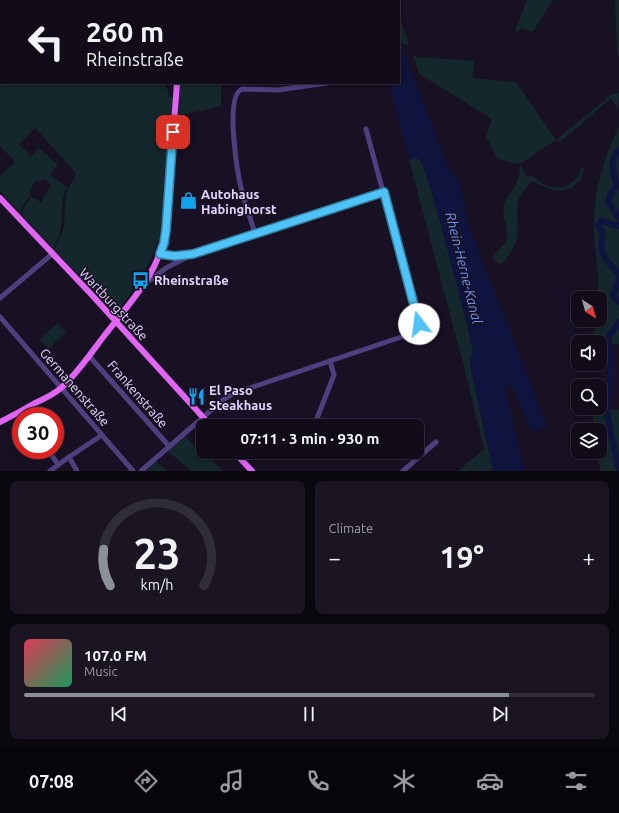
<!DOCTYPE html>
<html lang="en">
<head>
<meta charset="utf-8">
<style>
	:root { --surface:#120c1a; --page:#1b1523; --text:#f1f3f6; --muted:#9c9ba2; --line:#312c39; --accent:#8c9099 }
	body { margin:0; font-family:Ubuntu,sans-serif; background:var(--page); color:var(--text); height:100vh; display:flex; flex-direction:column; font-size:15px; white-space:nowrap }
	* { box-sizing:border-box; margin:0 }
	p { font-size:13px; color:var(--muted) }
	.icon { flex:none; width:22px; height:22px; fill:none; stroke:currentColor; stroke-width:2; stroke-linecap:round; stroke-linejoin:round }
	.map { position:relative; height:471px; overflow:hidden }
	.panel { display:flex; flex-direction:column; gap:10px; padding:10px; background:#0a070e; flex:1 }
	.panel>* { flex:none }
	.top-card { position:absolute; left:0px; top:0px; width:400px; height:84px; box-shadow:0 2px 6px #0003,0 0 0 1px var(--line); background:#120c1a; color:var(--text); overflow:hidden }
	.needle { width:26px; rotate:143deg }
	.controls { position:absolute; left:571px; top:291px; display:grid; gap:8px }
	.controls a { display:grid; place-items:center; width:36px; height:36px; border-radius:8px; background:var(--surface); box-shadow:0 2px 6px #0003,0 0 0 1px var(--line); font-size:20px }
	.speed { position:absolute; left:12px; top:407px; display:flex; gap:8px; font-size:20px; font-weight:700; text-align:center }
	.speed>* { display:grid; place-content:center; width:52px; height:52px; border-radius:50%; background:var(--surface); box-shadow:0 2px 6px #0003,0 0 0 1px var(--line); line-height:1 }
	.speed .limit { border:6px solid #d22; background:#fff; color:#111 }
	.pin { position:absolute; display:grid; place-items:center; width:34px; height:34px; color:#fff; margin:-17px; border-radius:8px; box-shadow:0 2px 6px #0006 }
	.me { position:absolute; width:44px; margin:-22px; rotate:345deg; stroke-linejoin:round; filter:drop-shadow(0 0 3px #0008) }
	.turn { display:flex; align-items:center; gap:14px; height:84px; padding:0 20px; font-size:18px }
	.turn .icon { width:52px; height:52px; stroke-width:2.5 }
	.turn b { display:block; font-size:28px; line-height:34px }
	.big { font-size:30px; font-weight:700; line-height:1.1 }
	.panel .tile { flex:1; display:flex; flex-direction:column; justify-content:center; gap:6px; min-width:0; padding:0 14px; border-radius:8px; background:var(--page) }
	.panel .dial { align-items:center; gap:0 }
	.dial svg { height:104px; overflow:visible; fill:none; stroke:var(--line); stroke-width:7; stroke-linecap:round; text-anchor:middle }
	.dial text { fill:var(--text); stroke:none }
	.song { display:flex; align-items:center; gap:12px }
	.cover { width:48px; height:48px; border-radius:6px; background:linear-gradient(135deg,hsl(350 70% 55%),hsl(150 70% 35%)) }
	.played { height:4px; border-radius:2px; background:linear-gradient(90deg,var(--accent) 85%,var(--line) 85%) }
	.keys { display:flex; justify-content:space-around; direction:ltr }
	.heat { display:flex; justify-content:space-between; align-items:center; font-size:22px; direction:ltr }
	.panel .tiles { flex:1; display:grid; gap:10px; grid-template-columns:1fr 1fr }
	.tile:last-child { grid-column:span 2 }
	.trip { position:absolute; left:196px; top:419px; width:228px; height:40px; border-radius:8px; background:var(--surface); box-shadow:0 2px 6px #0003,0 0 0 1px var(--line); font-weight:700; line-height:40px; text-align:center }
	.dock { display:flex; height:64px; justify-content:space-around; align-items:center; background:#07050a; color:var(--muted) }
	.dock .icon { width:28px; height:28px }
	.dock .active { color:var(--accent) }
	.dock b { font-size:18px; color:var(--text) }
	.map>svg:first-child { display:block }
	.green { fill:#13272c }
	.water { fill:#0e143e }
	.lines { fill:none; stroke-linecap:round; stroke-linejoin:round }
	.stream { stroke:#0e143e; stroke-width:1 }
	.river { stroke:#0e143e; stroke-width:6 }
	.minor { stroke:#503f7e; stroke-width:5 }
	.major { stroke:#e065f3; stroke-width:6 }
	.route-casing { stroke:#337fa1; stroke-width:10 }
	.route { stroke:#4fc3f7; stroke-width:7 }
	.labels { text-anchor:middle; stroke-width:3; stroke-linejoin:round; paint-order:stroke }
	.poi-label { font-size:13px; font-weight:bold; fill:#e3d5fc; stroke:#181023; text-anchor:start }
	.street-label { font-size:13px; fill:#e3d5fc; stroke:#181023 }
	.water-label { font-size:14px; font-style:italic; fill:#6b94f4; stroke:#181023 }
</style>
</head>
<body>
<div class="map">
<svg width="619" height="471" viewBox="0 0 619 471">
	<rect width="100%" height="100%" fill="#181023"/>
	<g class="green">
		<polygon points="527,0 553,0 532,32 522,28 514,34"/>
		<polygon points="615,0 619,0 619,57 617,54"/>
		<polygon points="399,13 409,45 400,43 399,39"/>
		<path d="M0 14 1 15V83H163L168 89 169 97H173L163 229 152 256 142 277 120 308 117 310H112L54 250 64 228 65 203 67 191 70 185 76 175 75 172 35 128 19 144 31 156 39 148 58 165 50 175 67 187C65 191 63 195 63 199 60 217 65 232 53 248L21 214 31 197 41 202 51 186 46 179 34 182 29 196 20 212 0 191V176L15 162 0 146Z"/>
		<path d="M413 55 417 57 475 61 472 78 516 82 556 140 612 94 619 93 618 110 611 98 565 138 558 142 556 140 520 164 527 177 533 176C537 179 541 183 545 185 563 192 577 184 582 167L584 168 581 180 571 188 560 191 552 190 532 181C528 185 523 191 520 196 514 210 520 227 516 242 513 251 507 258 501 265L492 258C496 252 504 245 506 241 510 228 501 217 504 204 505 199 509 195 512 191 518 182 520 175 520 164L497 159 486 136 492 119 419 74Z"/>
		<polygon points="180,83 221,83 221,106 178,116"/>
		<path d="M619 126V344C608 346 601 342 594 335L596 320H600V298H598C600 272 593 247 594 221 594 205 598 180 603 166 607 152 613 139 619 126Z"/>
		<polygon points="416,158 420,160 423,165 439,217 470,336 473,351 470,360 471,369 493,471 458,471 484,449 463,363 409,160"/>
		<polygon points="58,323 66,333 48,349 40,339"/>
		<polygon points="594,408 600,408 619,410 619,471 600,471 598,452 600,452 600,430 594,430 593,417"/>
		<polygon points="184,435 190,441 223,471 192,471 167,451"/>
		<polygon points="155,461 167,471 143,471"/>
	</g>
	<path class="water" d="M399 39 448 167 460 184V188L470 229 547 426 532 433 512 387C511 385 509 384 507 386L506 388 507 397 524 471H493L471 369 470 360 473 351 470 336 439 217 423 165 420 160 416 158 409 160 389 83H399Z"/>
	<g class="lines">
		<g class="stream">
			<polyline points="558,287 578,344"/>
			<polyline points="585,364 587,370 592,373"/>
			<polyline points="609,387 619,396"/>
			<polyline points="617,462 619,463"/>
		</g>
		<g class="river">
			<path d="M619 150C608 162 613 171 617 186L611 193 608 202 619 218"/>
			<path d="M619 224 618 226 601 221 598 226 603 233C598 256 605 258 619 274"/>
			<polyline points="619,279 613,296 619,302"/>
			<polyline points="619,322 608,338 611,362 611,375 607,413 611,434 619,470"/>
		</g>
		<g class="minor">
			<polyline points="0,1 1,0"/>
			<path d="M255 234C251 220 246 206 242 192 238 176 224 96 242 89L278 90 327 83"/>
			<polyline points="160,255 175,256 188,255"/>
			<polyline points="145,284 166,268 193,254 384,192"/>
			<polyline points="0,298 52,254"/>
			<polyline points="0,317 133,471"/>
			<polyline points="89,356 169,446"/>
			<polyline points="26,408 30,416"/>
			<polyline points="314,426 334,375 330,361"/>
			<polyline points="48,450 58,464"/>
			<polyline points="69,457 77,471"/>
			<polyline points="50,471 69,457 102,435"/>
			<polyline points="141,471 223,400 231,395 244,390 413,333 418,329 419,324 366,129"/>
			<polyline points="403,471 436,442"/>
		</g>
		<g class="major">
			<polyline points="192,1 192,0"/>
			<polyline points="0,198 90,293 211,426"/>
			<path d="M0 422C12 416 23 410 35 403 44 399 54 394 61 388 77 374 91 353 104 336 130 302 159 274 166 230L177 83"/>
			<polyline points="234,452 252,471"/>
		</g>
	</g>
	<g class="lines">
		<defs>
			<polyline id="route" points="173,132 166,230 164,243 160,254 175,256 193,254 384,192 419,324"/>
		</defs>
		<use href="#route" class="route-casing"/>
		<use href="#route" class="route"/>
	</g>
	<defs>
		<symbol id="shop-bare" viewBox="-9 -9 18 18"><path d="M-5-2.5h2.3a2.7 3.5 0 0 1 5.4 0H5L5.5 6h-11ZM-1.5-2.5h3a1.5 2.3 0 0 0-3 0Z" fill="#12a2eb" stroke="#181023" stroke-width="2.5" paint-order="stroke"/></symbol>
		<symbol id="bus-bare" viewBox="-9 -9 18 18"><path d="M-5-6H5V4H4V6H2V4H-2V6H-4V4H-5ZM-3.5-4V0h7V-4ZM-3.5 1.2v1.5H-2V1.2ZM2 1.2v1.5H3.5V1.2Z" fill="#12a2eb" stroke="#181023" stroke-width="2.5" paint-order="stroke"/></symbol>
		<symbol id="restaurant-bare" viewBox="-9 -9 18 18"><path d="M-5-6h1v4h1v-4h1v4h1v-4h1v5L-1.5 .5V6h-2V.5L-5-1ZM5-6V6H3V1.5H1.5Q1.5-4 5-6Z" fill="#12a2eb" stroke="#181023" stroke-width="2.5" paint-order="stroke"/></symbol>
	</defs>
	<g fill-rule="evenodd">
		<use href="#shop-bare" x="176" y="188" width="25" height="25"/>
		<use href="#bus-bare" x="128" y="268" width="25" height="25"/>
		<use href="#restaurant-bare" x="184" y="384" width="25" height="25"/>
	</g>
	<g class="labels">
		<g class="poi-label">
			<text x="201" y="199">Autohaus<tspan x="201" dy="15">Habinghorst</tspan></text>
			<text x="154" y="285">Rheinstraße</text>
			<text x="209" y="395">El Paso<tspan x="209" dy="15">Steakhaus</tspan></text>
		</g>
		<g class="street-label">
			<text transform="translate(114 304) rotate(47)" y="5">Wartburgstraße</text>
			<text transform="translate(75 387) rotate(49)" y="5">Germanenstraße</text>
			<text transform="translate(138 394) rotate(49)" y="5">Frankenstraße</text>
		</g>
		<g class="water-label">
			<text transform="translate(464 268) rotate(76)" y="5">Rhein-Herne-Kanal</text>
		</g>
	</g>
</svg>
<div class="controls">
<a><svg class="needle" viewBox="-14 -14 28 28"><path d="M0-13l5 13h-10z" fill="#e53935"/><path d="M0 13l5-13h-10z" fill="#9c9ba2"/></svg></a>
<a><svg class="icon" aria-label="sound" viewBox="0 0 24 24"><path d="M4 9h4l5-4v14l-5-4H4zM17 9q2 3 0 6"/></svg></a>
<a><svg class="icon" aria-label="search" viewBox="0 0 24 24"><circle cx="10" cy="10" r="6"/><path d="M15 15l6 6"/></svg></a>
<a><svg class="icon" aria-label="layers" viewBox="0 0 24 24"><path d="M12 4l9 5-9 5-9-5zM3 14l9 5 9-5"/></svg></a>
</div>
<div class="speed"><div class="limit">30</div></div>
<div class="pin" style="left:173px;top:132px;background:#d93025"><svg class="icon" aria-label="arrive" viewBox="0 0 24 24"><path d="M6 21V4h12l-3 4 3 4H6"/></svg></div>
<svg class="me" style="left:419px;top:324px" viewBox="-20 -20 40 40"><circle r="19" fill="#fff"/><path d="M0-13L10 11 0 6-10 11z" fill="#4fc3f7"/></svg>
<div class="trip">07:11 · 3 min · 930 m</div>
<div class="top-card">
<div class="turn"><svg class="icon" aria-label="left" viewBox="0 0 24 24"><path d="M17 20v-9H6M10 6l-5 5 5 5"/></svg><div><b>260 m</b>Rheinstraße</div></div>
</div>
</div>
<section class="panel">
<div class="tiles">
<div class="tile dial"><svg viewBox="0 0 100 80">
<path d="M14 69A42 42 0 1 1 86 69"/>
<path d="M14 69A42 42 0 0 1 9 41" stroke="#8c9099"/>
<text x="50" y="56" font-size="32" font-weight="700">23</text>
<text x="50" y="72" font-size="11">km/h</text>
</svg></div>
<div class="tile"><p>Climate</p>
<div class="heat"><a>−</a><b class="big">19°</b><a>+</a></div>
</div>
<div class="tile">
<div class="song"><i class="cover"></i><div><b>107.0 FM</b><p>Music</p></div></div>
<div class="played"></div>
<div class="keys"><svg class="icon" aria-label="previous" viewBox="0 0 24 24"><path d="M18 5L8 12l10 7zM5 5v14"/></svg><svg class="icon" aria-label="pause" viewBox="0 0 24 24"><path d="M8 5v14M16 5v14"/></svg><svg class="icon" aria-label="next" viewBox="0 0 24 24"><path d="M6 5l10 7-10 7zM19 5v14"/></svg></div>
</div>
</div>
</section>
<nav class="dock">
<b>07:08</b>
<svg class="icon active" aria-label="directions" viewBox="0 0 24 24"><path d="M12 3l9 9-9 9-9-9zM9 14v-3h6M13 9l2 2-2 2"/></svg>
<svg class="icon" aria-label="music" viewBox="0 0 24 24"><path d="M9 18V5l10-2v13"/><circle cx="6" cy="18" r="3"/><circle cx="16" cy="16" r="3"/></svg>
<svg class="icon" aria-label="phone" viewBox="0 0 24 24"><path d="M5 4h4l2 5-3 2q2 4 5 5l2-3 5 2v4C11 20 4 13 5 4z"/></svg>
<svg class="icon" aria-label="climate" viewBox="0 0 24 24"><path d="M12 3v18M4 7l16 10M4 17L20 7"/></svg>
<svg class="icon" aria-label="car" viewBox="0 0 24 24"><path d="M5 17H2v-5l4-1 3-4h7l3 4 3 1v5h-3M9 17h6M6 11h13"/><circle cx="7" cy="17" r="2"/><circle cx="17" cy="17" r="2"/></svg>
<svg class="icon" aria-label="filters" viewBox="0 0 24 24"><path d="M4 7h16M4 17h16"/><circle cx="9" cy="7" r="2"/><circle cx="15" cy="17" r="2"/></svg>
</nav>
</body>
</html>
